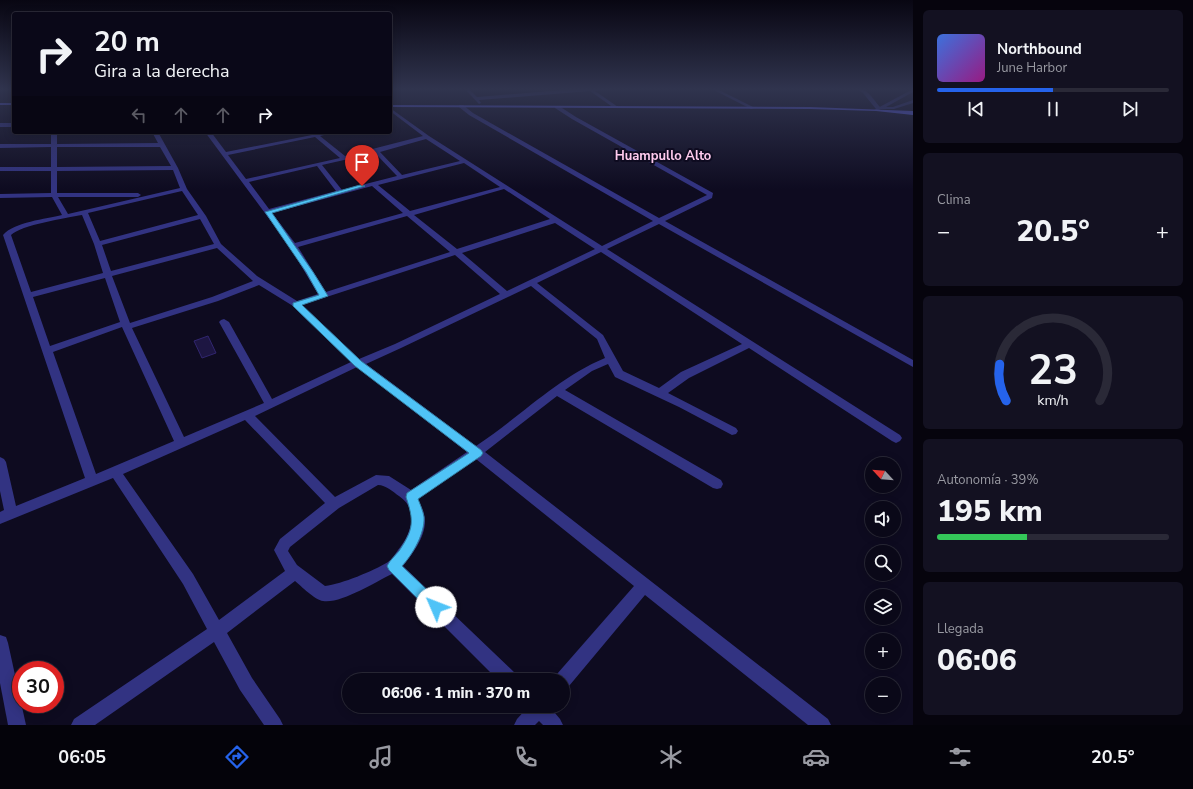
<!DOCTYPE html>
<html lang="es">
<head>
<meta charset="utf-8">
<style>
	:root { --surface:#0a0818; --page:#131121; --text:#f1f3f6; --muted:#999aa2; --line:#2a2937; --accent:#2563eb }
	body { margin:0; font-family:"Nunito Sans",sans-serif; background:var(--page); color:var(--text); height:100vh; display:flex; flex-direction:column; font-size:15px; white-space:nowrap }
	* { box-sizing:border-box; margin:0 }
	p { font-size:13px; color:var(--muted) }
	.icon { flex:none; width:22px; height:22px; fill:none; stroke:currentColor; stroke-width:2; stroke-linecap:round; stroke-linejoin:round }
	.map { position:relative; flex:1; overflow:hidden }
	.panel { display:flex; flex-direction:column; gap:10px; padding:10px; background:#06040d; width:280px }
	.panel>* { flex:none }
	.guide { position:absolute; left:12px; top:12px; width:380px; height:122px; border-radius:4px; box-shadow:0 2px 10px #0003,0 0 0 1px var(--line); background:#0a0818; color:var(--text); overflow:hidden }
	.needle { width:26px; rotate:296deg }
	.controls { position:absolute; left:865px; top:457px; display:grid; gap:8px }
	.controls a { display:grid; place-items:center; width:36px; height:36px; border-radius:50%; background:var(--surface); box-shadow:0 2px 10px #0003,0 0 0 1px var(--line); font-size:20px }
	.speed { position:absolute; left:12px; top:661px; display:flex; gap:8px; font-size:20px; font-weight:700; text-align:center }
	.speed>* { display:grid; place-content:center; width:52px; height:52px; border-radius:50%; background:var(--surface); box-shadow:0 2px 10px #0003,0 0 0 1px var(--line); line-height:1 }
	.speed .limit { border:6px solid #d22; background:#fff; color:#111 }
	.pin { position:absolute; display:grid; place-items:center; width:34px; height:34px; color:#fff; margin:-41px -17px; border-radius:50% 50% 50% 0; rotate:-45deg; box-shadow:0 0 4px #0007 }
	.pin .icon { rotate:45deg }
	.me { position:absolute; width:44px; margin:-22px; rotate:314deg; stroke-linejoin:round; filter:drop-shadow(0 0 3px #0008) }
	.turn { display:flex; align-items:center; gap:14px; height:84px; padding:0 16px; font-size:18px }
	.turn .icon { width:52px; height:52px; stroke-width:2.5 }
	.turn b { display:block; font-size:28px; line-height:34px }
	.lanes { display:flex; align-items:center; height:38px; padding:0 16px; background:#0003; justify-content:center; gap:20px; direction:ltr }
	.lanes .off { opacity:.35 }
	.big { font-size:30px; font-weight:800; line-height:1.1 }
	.panel .tile { flex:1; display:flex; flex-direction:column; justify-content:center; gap:6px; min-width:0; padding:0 14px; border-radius:6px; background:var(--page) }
	.panel .dial { align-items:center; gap:0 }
	.dial svg { height:104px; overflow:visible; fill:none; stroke:var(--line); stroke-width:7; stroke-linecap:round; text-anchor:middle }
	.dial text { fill:var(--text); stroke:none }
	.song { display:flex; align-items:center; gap:12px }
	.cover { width:48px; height:48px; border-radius:6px; background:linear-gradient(135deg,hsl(220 70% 55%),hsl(310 70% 35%)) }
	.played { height:4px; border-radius:2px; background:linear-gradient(90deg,var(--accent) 50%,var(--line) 50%) }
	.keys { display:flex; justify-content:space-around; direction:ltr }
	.heat { display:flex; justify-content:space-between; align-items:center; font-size:22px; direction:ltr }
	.charge { height:6px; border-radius:3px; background:linear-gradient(90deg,#34c759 39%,var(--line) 0) }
	.trip { position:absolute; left:342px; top:673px; width:228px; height:40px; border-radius:20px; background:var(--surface); box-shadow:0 2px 10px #0003,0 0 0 1px var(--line); font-weight:800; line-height:40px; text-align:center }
	.menu { display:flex; height:64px; justify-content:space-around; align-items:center; background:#04030a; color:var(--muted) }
	.menu .icon { width:28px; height:28px }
	.menu .current { color:var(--accent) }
	.menu b { font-size:18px; color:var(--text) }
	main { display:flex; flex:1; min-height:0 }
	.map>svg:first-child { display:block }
	.building { fill:#1d1642; stroke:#312670 }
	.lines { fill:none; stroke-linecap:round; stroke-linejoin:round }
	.minor { fill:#323382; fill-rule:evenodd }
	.tertiary { fill:#323382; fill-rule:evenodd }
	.secondary { fill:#6063ff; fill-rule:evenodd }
	.route { fill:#4fc3f7; stroke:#337fa1 }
	.labels { text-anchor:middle; stroke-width:4; stroke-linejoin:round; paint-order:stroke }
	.far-quarter-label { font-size:13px; font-weight:bold; fill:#ffcbee; stroke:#0e0b20 }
</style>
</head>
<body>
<main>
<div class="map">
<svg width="913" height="725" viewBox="0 0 913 725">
	<rect width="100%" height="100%" fill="#0e0b20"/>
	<polygon class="building" points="208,336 216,353 202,358 194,341"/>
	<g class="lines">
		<g class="minor">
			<polygon points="464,88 468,88 477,97 586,88 614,88 612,89 595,91 618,107 614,108 590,91 479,100 481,103 479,104"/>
			<polygon points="710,88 715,88 755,108 751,109"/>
			<path d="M855 88C867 87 873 99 880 107V109H876L863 93Z"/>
			<path d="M459 105H463L473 113 659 218 707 195 572 119 555 108V106H559L576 117 713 193 712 198 665 221 913 360V367L659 224 607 249 900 435 902 438 900 441 896 443 892 441 749 348 689 378 668 393 736 428 738 431 736 434 732 435 679 407 615 377 608 364 592 371 565 390 721 480 723 484 721 488 717 489 713 488 557 396 485 452 828 719 831 725H808L645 595 569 686 563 688V680H555L557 674 634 586 476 459 418 499C420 504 423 509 424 514 429 532 414 552 403 566L516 674 518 680H498L392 574C375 582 341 604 323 601 315 600 301 586 295 581L227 633 252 678 280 719 283 725H264L240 690 214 642 95 725H71L74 719 207 629 183 584 113 478 0 524V512L4 510 0 491V457L4 459 6 462 16 506 85 478 3 235C14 222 46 219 62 215L52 197 0 198V194L51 193V171H0V167H51V147L0 148V144H51V132H57V144L158 143 152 132H158L178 168 187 189 206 216 221 244 257 276 297 301 318 294 290 247 205 132H211L226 152 312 135 311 132 317 134 336 132 320 136 345 156 423 136 390 111V108L429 136 602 246 653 221 469 115 459 107ZM315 137 340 158 246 179 228 155ZM426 139 460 161 402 175 380 152ZM57 147H160L171 166 57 167ZM375 153 397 176 342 190 322 165ZM464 163 500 187 410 211 378 185ZM317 166 336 191 269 209 249 182ZM173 170 180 188 68 214 58 197H138L141 195 138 193H57V171ZM372 186 403 213 295 243 272 213ZM504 189 550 219 457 249 414 215ZM182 191 198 215 100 241 88 213ZM82 215 94 244 103 273 31 292 11 235C21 225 66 218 82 215ZM407 216 450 252 326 292 298 247ZM200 219 214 244 111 271 102 245ZM555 223 595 249 507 291 462 253ZM217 248 253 281 212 297 130 323 112 276ZM601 252 742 344 681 372 659 388 623 371 603 335 537 283ZM455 255 500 294 395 344 359 359 302 305ZM105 278 120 322 50 346 33 297ZM259 285 293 306 351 362 272 399 229 322 224 319 221 320 219 322 264 403 184 437 132 328 218 301ZM531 286 597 339 605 358C557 378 520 417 476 446L366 364 401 348ZM122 327 174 441 96 474 53 352ZM357 367 467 452 411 490 389 476 376 475 335 497 255 416ZM245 420 325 503 280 539 274 550 285 571 219 620 193 574 123 474ZM378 485C386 485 393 492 399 496 420 510 411 534 398 550 395 554 392 559 388 562 373 571 342 584 325 586L297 565 288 551 290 547 339 508Z"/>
			<rect x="0" y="123" width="14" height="4"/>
			<polygon points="0,635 6,637 8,643 26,725 8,725 0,683"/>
			<polygon points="529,706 549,706 560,719 563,725 543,725 539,721 535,725 514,725 517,719"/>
		</g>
		<polygon class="tertiary" points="913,89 913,92 886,107 893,107 913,100 913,103 894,109 881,109 876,111 874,110"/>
		<g class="secondary">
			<rect x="0" y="103" width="14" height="2"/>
			<polygon points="390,105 810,107 913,111 913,115 876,111 810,109 390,107"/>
		</g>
	</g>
	<linearGradient id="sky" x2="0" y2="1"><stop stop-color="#080612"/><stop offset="0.47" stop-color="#30344e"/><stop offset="1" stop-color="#30344e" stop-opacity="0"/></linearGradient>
	<rect width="913" height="189" fill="url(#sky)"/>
	<path class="route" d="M360 185 365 186 272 213 313 272 328 296 302 305 361 361 481 450 483 453 481 456 418 499C420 504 423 511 424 517 425 533 413 554 402 566L441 603 443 607 441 612 436 614 431 612 389 570 387 566C390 560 395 556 399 551 414 529 414 521 406 497L407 493 469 453 355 366 293 306V303L319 295 306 272 265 212Z"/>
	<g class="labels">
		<g class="far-quarter-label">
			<text x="663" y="160">Huampullo Alto</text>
		</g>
	</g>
</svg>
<div class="controls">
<a><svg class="needle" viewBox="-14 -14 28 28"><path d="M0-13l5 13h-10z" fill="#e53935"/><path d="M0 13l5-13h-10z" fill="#999aa2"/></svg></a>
<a><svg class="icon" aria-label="sound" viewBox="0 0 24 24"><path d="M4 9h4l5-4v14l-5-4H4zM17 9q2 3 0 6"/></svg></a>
<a><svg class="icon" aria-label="search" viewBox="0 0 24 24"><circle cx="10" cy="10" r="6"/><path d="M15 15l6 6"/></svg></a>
<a><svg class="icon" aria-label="layers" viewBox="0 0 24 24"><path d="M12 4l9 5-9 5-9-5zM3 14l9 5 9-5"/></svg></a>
<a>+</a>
<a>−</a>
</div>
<div class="speed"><div class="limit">30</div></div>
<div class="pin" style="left:362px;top:186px;background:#d93025"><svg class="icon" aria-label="arrive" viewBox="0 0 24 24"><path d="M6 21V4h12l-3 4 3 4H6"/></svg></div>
<svg class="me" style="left:436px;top:607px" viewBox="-20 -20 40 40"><circle r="19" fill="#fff"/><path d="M0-13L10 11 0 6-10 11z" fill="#4fc3f7"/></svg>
<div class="trip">06:06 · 1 min · 370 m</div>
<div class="guide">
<div class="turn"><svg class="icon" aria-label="right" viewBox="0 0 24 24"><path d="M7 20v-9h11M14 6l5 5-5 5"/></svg><div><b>20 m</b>Gira a la derecha</div></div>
<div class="lanes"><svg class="icon off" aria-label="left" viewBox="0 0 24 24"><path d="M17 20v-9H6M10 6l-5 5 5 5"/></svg><svg class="icon off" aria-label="ahead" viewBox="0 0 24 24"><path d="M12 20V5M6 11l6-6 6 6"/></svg><svg class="icon off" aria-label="ahead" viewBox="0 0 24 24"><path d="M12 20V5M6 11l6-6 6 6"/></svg><svg class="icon" aria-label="right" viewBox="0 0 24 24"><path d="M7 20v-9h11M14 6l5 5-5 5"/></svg></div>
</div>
</div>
<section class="panel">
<div class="tile">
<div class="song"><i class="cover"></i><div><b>Northbound</b><p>June Harbor</p></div></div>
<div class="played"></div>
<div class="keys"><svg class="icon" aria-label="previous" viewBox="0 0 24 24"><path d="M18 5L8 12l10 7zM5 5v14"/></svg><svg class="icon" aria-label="pause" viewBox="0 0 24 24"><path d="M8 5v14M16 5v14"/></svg><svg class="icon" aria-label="next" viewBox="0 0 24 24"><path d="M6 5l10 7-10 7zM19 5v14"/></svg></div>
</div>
<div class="tile"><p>Clima</p>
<div class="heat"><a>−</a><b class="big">20.5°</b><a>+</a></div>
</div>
<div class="tile dial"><svg viewBox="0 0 100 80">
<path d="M14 69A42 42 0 1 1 86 69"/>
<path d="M14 69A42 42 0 0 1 9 41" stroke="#2563eb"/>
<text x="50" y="56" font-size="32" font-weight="700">23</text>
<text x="50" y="72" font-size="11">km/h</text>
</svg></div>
<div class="tile"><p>Autonomía · 39%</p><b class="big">195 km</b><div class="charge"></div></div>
<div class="tile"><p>Llegada</p><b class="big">06:06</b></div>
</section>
</main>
<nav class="menu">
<b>06:05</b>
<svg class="icon current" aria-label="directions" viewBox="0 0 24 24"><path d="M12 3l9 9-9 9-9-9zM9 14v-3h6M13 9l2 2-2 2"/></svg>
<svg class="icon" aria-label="music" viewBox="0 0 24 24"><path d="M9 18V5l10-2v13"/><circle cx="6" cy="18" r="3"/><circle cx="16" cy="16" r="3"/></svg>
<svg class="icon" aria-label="phone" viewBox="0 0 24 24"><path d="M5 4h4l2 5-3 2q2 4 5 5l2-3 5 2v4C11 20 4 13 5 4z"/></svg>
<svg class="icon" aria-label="climate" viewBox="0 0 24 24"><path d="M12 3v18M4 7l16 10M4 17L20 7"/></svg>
<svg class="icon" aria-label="car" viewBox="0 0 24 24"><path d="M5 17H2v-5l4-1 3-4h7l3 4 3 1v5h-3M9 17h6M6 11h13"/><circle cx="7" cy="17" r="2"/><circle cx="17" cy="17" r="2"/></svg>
<svg class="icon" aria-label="filters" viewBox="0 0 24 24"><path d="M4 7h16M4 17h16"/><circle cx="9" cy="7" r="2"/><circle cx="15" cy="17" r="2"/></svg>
<b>20.5°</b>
</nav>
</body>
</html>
